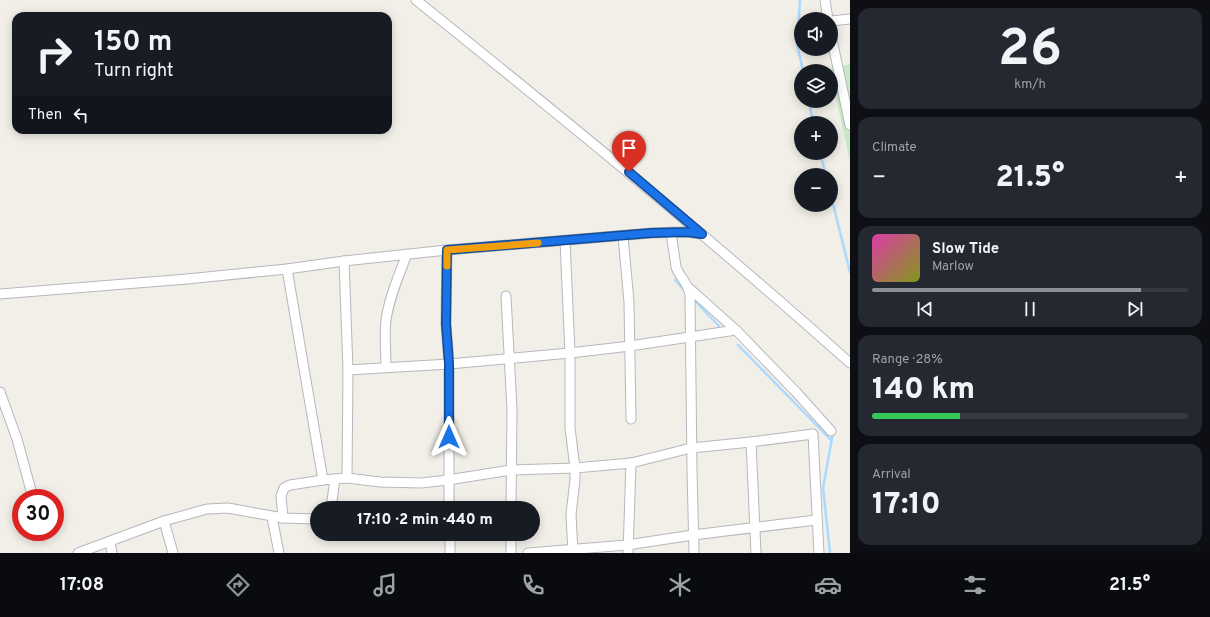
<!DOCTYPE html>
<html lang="en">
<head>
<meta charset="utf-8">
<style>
	:root { --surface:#171b24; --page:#242831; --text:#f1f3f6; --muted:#9ea1a6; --line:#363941; --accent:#8c9099 }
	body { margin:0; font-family:Overpass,sans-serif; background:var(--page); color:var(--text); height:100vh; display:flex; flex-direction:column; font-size:15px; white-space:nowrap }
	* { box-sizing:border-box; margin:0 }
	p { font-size:13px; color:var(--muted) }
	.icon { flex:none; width:22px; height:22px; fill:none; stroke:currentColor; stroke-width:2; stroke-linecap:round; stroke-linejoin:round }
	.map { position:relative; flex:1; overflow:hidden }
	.side { display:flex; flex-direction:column; gap:8px; padding:8px; background:#0d0f14; width:360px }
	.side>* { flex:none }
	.top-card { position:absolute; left:12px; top:12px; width:380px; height:122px; border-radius:12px; box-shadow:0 2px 10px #0003; background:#171b24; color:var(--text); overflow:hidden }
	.controls { position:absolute; left:794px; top:12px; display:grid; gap:8px }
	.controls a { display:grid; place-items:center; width:44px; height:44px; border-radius:50%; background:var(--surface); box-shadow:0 2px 10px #0003; font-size:20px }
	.speed { position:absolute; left:12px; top:489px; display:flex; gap:8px; font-size:20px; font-weight:700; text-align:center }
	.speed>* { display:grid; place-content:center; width:52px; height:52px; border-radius:50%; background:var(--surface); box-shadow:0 2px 10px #0003; line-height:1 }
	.speed .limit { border:6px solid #d22; background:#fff; color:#111 }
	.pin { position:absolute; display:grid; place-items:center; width:34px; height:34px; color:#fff; margin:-41px -17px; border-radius:50% 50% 50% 0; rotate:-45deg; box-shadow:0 0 4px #0007 }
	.pin .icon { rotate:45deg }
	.me { position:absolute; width:44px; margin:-22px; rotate:0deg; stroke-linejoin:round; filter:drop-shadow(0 0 3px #0008) }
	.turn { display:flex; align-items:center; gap:14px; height:84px; padding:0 16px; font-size:18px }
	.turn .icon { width:52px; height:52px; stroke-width:2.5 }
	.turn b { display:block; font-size:28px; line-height:34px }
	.then { display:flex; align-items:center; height:38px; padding:0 16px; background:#0003; gap:8px; font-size:15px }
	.big { font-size:30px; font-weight:800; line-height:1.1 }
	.side .widget { flex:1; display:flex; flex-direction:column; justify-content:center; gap:6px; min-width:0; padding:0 14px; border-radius:12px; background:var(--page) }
	.side .dial { align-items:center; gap:0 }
	.dial b { font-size:52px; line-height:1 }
	.song { display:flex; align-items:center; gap:12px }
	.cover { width:48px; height:48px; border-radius:6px; background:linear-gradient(135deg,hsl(320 70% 55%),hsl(70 70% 35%)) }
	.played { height:4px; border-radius:2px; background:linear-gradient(90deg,var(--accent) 85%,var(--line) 85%) }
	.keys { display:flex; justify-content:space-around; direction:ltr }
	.heat { display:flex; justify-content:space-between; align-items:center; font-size:22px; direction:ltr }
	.charge { height:6px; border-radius:3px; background:linear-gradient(90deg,#34c759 28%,var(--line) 0) }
	.trip { position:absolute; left:310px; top:501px; width:230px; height:40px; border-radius:20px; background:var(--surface); box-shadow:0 2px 10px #0003; font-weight:800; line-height:40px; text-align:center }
	.tab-bar { display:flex; height:64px; justify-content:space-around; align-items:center; background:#090b0e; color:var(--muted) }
	.tab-bar .icon { width:28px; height:28px }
	.tab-bar .on { color:var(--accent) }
	.tab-bar b { font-size:18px; color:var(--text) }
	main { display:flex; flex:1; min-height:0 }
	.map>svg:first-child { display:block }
	.green { fill:#c5e8c5 }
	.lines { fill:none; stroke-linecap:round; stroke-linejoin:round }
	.stream { stroke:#aadaff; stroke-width:2.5 }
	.street-casing { stroke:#b5b8bc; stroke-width:11 }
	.street { stroke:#fff; stroke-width:9 }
	.route-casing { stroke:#114b97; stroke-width:10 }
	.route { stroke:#1a73e8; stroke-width:7 }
	.slow { stroke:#f59e0b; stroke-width:7 }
</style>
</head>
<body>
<main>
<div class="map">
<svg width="850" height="553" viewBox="0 0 850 553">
	<rect width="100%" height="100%" fill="#f1efe8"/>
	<polygon class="green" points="850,64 850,162 830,69"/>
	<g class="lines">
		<g class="stream">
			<polyline points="800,0 797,44 803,71"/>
			<polyline points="809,101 813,123"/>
			<polyline points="820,153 826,175"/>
			<polyline points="831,196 850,272"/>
			<polyline points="675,280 685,291"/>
			<polyline points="693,299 719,326"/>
			<polyline points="738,345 831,440"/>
			<polyline points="830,553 823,488 833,433"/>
		</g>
		<defs>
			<g id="street">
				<path d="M416 0C563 118 709 237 850 363"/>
				<polyline points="825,0 828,19"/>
				<polyline points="831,21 850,19"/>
				<polyline points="831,35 850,125"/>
				<path d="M671 232 676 267C680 278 688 282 690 295L692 470 694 553"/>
				<polyline points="623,236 629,302 631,419"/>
				<polyline points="565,241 570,353 570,428 575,468 575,480 571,514 573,553"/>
				<polyline points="447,250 446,324 449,364 449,508"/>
				<polyline points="344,261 348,370 347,478"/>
				<polyline points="287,269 323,480"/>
				<polyline points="689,288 736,330 796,392 831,431"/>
				<polyline points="0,294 187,279 287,269 344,261 447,250 651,233 687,232 701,234"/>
				<polyline points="506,296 512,410 511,508"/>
				<path d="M386 367C386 351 384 336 386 320 389 298 399 275 407 254"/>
				<polyline points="348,370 449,364 570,353 630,346 736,330"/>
				<polyline points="0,392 17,439 33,498"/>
				<polyline points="751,442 756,553"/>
				<polyline points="331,508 335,479"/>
				<polyline points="272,517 279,553"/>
				<polyline points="283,518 281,496 284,488 290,485 323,480 347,478 380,482 421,483 448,480 511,470 575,468 631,463 691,448 751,442 813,434 819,553"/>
				<polyline points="164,521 173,553"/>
				<polyline points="450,534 450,553"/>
				<polyline points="511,534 511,553"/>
				<polyline points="110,542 112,553"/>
				<polyline points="78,553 164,521 207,509 228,508 283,518 317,519"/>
				<polyline points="528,553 627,545 693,535 816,520"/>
				<polyline points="628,553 631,463"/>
			</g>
		</defs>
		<use href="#street" class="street-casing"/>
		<use href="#street" class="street"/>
	</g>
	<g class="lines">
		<defs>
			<polyline id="route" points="449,437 449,364 446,324 447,250 651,233 687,232 702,234 629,172"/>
		</defs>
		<use href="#route" class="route-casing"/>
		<use href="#route" class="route"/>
		<polyline class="slow" points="447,266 447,250 538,243"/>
	</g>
</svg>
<div class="controls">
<a><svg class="icon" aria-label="sound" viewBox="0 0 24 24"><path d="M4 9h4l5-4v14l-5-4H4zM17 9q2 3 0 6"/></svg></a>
<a><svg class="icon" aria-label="layers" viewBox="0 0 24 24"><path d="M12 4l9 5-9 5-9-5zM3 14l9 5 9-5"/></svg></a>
<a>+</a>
<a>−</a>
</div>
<div class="speed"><div class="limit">30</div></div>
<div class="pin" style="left:629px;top:172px;background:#d93025"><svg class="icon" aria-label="arrive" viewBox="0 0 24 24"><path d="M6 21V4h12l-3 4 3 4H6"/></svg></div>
<svg class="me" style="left:449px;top:437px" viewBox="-20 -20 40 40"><path d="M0-17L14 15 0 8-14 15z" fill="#1a73e8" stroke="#fff" stroke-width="4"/></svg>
<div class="trip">17:10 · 2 min · 440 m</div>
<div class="top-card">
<div class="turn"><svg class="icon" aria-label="right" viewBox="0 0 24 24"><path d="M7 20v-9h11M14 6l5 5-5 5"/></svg><div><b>150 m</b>Turn right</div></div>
<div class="then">Then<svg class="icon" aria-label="left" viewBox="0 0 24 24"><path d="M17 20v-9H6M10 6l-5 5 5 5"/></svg></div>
</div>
</div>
<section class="side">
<div class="widget dial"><b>26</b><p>km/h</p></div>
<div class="widget"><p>Climate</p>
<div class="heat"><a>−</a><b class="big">21.5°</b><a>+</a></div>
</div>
<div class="widget">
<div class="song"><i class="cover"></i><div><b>Slow Tide</b><p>Marlow</p></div></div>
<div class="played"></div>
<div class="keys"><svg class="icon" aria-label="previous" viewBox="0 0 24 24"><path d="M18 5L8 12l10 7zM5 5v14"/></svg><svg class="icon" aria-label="pause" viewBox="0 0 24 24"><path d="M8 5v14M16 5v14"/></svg><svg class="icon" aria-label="next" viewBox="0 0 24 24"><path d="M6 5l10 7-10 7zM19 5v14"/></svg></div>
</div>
<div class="widget"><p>Range · 28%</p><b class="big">140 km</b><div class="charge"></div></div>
<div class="widget"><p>Arrival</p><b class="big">17:10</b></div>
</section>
</main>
<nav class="tab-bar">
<b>17:08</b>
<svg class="icon on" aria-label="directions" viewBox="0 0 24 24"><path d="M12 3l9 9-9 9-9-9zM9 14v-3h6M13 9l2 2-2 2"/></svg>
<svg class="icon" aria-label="music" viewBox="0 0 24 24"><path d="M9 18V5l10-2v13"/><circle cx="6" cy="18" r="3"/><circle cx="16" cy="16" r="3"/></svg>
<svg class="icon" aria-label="phone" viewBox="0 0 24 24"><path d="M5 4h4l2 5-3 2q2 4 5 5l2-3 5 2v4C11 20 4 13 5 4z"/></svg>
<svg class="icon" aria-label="climate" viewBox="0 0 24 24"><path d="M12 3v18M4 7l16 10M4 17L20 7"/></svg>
<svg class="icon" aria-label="car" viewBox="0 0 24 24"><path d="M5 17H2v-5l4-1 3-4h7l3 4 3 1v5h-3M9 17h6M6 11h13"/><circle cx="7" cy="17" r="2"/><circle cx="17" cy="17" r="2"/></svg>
<svg class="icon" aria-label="filters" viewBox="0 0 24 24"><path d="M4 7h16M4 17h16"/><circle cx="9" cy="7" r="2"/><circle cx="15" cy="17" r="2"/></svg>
<b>21.5°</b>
</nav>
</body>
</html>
